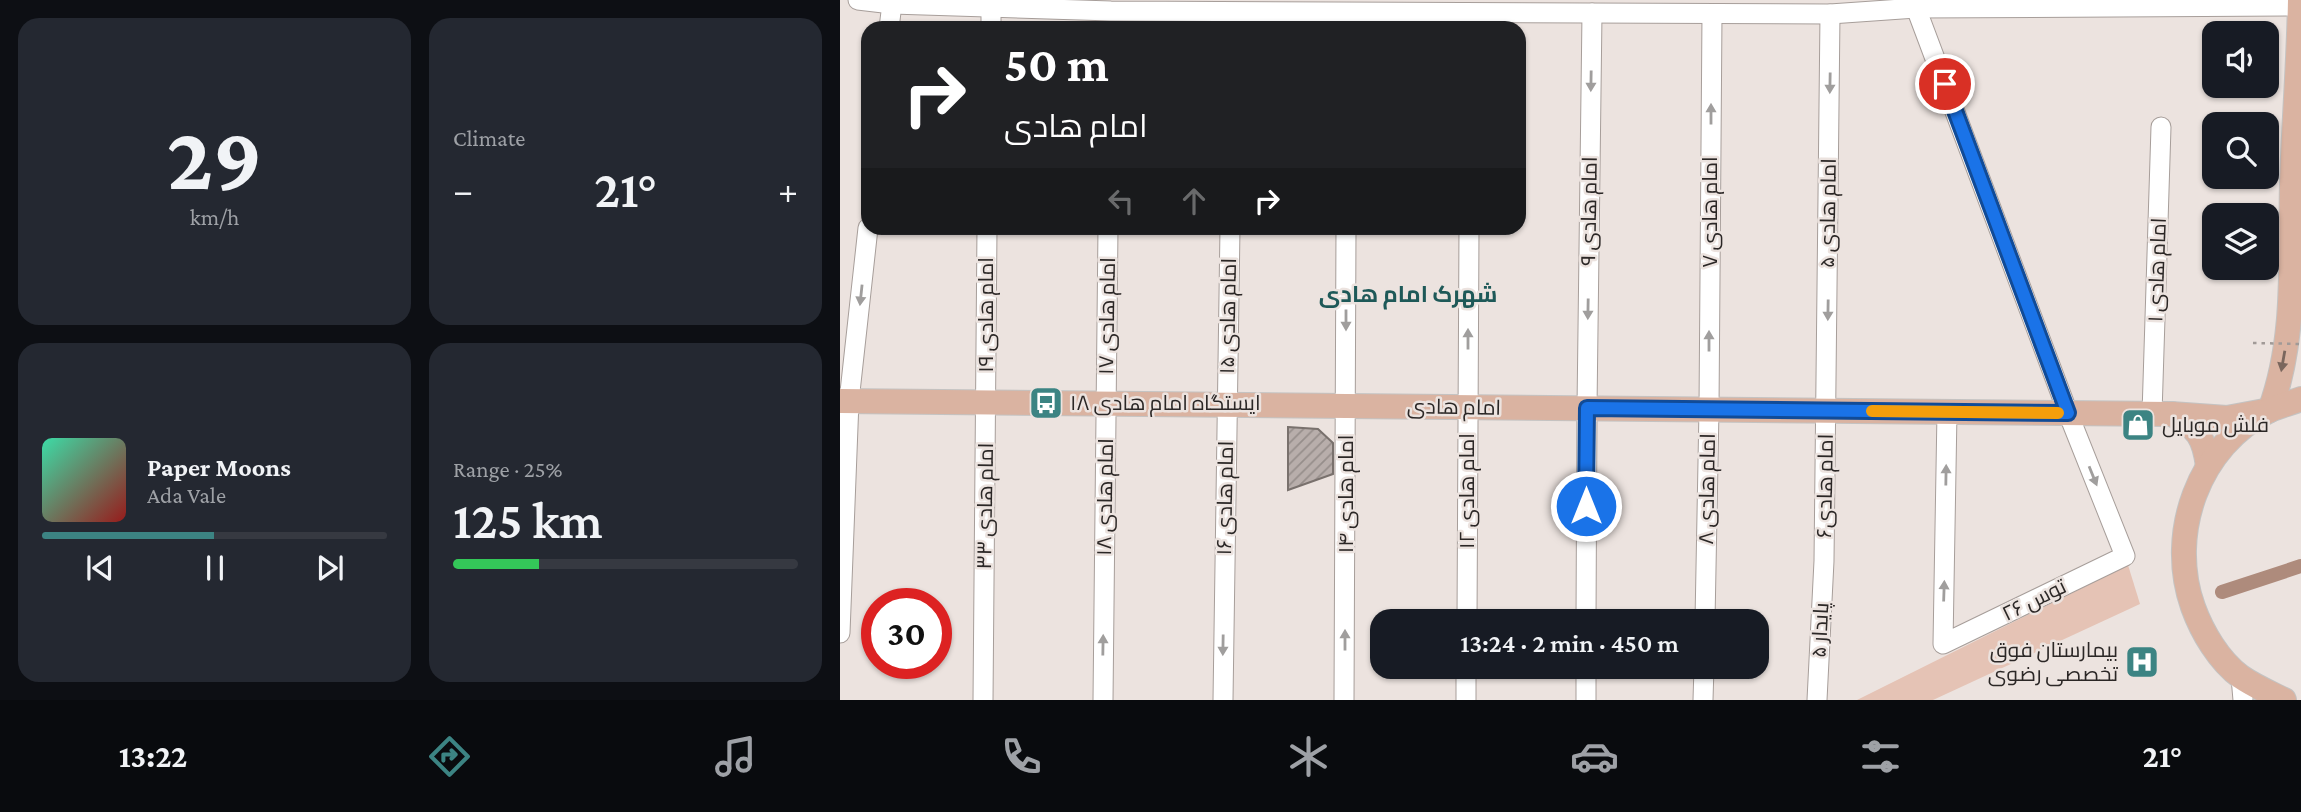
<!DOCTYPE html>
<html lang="en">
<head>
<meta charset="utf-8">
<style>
	:root { --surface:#171b24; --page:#242831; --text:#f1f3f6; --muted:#9ea1a6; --line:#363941; --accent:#3c8483 }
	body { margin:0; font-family:"Crimson Pro",Cairo,serif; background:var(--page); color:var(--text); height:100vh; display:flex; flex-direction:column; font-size:26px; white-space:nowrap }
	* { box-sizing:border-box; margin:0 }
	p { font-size:23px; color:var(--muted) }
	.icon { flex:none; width:38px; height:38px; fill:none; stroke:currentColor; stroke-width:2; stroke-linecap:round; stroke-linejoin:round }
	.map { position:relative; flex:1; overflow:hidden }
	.sheet { display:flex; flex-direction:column; gap:18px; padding:18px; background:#0d0f14; width:840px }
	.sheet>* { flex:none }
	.top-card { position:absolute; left:21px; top:21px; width:665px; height:214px; border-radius:21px; box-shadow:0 2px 5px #0004; background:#202124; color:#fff; overflow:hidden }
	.buttons { position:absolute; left:1362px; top:21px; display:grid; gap:14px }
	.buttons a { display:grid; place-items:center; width:77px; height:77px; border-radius:14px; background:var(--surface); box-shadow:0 2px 5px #0004; font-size:35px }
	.speed { position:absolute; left:21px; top:588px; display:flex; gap:14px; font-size:35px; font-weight:700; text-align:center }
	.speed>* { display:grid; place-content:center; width:91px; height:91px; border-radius:50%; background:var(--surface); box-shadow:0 2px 5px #0004; line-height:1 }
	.speed .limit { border:10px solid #d22; background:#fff; color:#111 }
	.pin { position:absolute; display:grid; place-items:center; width:60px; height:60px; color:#fff; margin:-30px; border:4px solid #fff; border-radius:50%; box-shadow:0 2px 7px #0007 }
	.me { position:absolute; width:77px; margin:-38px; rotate:0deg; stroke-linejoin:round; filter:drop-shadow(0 0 5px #0008) }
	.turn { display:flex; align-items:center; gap:24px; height:147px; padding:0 28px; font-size:32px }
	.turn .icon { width:91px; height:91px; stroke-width:2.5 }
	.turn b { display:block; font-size:49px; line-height:60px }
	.lanes { display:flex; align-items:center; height:66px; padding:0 28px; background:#0003; justify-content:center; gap:35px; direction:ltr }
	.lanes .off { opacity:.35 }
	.big { font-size:52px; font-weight:600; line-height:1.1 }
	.sheet .card { flex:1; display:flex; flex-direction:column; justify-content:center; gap:10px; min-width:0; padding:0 24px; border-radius:21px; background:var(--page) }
	.sheet .dial { align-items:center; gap:0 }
	.dial b { font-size:91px; line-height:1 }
	.song { display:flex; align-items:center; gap:21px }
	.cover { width:84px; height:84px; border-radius:10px; background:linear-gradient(135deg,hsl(160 70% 55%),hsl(0 70% 35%)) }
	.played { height:7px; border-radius:4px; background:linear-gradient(90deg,var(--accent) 50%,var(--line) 50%) }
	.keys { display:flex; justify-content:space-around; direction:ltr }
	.heat { display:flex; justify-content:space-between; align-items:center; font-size:38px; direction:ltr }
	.charge { height:10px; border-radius:5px; background:linear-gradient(90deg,#34c759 25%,var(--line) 0) }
	.sheet .tiles { flex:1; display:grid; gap:18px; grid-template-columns:repeat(2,1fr) }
	.trip { position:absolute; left:530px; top:609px; width:399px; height:70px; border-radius:21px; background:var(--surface); box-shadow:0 2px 5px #0004; font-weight:600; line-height:70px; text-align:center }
	.tabs { display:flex; height:112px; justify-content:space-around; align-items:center; background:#090b0e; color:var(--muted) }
	.tabs .icon { width:49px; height:49px }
	.tabs .selected { color:var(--accent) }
	.tabs b { font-size:32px; color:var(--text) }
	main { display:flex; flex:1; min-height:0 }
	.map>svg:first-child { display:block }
	.park { fill:#e5c3b5 }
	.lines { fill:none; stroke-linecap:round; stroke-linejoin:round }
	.canal { stroke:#ae8b7c; stroke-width:14 }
	.building { fill:url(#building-hatch); stroke:#79716d; stroke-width:2 }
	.minor-casing { stroke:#a79e9a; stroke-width:21 }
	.major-casing { stroke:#c4c3c2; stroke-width:26 }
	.minor { stroke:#fff; stroke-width:19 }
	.major { stroke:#dab3a1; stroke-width:24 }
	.path-bridge { stroke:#a19a97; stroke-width:2.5; stroke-dasharray:3.5 5; stroke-linecap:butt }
	.oneway { fill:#a09e9d }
	.oneway2 { fill:#7a665d }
	.route-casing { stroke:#114b97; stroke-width:18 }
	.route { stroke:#1a73e8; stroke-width:12 }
	.slow { stroke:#f59e0b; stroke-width:12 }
	.labels { text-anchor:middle; stroke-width:5; stroke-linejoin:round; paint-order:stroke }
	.street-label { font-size:21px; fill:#2b2726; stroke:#ece3df }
	.poi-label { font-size:21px; fill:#2b2726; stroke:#ece3df; text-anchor:start }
	.neighbourhood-label { font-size:23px; font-weight:bold; fill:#1e5958; stroke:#ece3df }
</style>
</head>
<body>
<main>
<section class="sheet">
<div class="tiles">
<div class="card dial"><b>29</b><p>km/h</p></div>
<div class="card"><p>Climate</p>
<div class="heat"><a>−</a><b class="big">21°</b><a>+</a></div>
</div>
<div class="card">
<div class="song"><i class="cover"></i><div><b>Paper Moons</b><p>Ada Vale</p></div></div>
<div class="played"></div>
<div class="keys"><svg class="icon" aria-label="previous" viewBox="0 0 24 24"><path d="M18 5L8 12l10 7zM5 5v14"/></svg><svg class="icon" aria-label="pause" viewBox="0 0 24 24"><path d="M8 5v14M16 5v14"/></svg><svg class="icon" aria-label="next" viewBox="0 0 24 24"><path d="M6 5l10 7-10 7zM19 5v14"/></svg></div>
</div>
<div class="card"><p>Range · 25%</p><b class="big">125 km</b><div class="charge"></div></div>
</div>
</section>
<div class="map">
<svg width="1461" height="700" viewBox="0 0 1461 700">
	<defs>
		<pattern id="building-hatch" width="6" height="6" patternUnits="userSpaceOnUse" patternTransform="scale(1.75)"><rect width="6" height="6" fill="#b8aeab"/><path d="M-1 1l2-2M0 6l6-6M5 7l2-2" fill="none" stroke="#968e8b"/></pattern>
	</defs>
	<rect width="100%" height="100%" fill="#ece3df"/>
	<polygon class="park" points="1288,565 1300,604 1093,700 1017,700"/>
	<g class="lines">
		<polyline class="canal" points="1382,592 1461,566"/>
	</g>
	<polygon class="building" points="448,427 478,429 493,443 493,474 448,490"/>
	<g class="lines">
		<defs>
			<g id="minor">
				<polyline points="18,0 52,4 271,11 990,14 1076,8 1460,6"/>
				<polyline points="1073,0 1228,413 1285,556 1103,644 1107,412"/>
				<polyline points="49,28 52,4"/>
				<polyline points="151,28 151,7"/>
				<polyline points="1312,414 1321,127"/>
				<polyline points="627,621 629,228"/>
				<polyline points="746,621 747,408 752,13"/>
				<polyline points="865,621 869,409 872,14"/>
				<polyline points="0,633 9,401 28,228"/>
				<polyline points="1401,677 1403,700"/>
				<polyline points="143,700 147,228"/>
				<polyline points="263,700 268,228"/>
				<polyline points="383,700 390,228"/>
				<polyline points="504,700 506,228"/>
				<polyline points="626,700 626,667"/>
				<polyline points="746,700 746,667"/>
				<polyline points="863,700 864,667"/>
				<polyline points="977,700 984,561 990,14"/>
			</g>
			<g id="major">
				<polyline points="0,401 1331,414 1387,418 1430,410"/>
				<path d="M1430 410C1457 337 1450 259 1452 182 1454 121 1459 61 1460 0"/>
				<path d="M1332 414C1358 428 1364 437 1368 466"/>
				<path d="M1444 700C1430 693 1414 686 1401 677 1379 661 1362 632 1353 607 1327 534 1358 445 1430 410 1440 406 1451 403 1461 399"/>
			</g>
		</defs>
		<use href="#minor" class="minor-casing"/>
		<use href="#major" class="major-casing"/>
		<use href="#minor" class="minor"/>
		<use href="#major" class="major"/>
		<polyline class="path-bridge" points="1413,343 1461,344"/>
	</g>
	<defs><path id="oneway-solid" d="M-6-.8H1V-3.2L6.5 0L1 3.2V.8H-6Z" transform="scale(1.75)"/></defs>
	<g class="oneway">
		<use href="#oneway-solid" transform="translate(751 81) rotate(91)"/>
		<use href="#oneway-solid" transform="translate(990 83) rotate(91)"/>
		<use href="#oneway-solid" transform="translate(871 114) rotate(-90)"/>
		<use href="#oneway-solid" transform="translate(21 295) rotate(96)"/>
		<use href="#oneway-solid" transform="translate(748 309) rotate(91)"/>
		<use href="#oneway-solid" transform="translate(988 310) rotate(91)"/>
		<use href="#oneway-solid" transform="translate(506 320) rotate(90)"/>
		<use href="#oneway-solid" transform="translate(628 339) rotate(-90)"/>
		<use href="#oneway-solid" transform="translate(869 341) rotate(-90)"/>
		<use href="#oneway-solid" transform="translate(1106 475) rotate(-89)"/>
		<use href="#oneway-solid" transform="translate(1253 476) rotate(68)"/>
		<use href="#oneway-solid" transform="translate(1104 591) rotate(-88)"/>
		<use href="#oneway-solid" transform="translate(505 640) rotate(-90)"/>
		<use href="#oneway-solid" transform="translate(263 645) rotate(-89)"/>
		<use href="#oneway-solid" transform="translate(383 645) rotate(91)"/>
	</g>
	<use class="oneway2" href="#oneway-solid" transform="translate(1443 361) rotate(100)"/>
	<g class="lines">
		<defs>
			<polyline id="route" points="746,506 747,408 1228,413 1105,84"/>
		</defs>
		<use href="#route" class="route-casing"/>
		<use href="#route" class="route"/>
		<polyline class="slow" points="1032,411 1218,413"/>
	</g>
	<defs>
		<symbol id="bus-square" viewBox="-11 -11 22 22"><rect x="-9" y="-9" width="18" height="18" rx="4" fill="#3c8483" stroke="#ece3df"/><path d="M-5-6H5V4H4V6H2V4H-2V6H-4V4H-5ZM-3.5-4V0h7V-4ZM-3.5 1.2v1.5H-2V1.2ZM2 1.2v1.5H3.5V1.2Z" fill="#fff"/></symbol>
		<symbol id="shop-square" viewBox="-11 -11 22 22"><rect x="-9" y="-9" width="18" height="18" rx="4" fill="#3c8483" stroke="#ece3df"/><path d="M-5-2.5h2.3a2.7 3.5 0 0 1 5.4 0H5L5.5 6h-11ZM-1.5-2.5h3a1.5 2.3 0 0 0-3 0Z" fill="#fff"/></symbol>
		<symbol id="hospital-square" viewBox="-11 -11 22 22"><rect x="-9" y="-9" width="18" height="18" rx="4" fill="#3c8483" stroke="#ece3df"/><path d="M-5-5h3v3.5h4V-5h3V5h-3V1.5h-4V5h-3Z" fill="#fff"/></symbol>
	</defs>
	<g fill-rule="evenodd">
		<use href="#bus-square" x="187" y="384" width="38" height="38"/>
		<use href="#shop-square" x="1279" y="406" width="38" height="38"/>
		<use href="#hospital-square" x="1283" y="643" width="38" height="38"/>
	</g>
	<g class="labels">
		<g class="street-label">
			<text transform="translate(749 211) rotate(-89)" y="7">امام هادی ۹</text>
			<text transform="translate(870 212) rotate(-90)" y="7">امام هادی ۷</text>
			<text transform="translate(988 213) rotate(-89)" y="7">امام هادی ۵</text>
			<text transform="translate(1317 270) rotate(-88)" y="7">امام هادی ۱</text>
			<text transform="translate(146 315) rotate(-90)" y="7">امام هادی ۱۹</text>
			<text transform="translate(267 316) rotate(-89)" y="7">امام هادی ۱۷</text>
			<text transform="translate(388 316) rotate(-89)" y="7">امام هادی ۱۵</text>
			<text transform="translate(614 407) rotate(1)" y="7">امام هادی</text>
			<text transform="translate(985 486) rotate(-89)" y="7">امام هادی۶</text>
			<text transform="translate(867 489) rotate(-89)" y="7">امام هادی ۸</text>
			<text transform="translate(627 491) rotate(-90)" y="7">امام هادی ۱۲</text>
			<text transform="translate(506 494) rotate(-90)" y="7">امام هادی ۱۴</text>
			<text transform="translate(265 497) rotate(-89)" y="7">امام هادی ۱۸</text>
			<text transform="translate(385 498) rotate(-89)" y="7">امام هادی ۱۶</text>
			<text transform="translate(145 506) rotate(-89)" y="7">امام هادی ۳۳</text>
			<text transform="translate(1194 600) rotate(-26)" y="7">توس ۲۶</text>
			<text transform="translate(980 630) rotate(-87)" y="7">پایدار ۵</text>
		</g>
		<g class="poi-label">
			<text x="230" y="410">ایستگاه امام هادی ۱۸</text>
			<text x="1322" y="432">فلش موبایل</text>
			<text x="1278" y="657" text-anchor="end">بیمارستان فوق<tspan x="1278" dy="24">تخصصی رضوی</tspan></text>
		</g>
		<g class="neighbourhood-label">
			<text x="568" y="302">شهرک امام هادی</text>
		</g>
	</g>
</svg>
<div class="buttons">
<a><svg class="icon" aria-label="sound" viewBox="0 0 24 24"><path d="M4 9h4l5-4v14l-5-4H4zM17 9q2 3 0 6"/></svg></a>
<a><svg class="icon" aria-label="search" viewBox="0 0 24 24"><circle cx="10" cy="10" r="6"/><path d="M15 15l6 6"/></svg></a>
<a><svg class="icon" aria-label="layers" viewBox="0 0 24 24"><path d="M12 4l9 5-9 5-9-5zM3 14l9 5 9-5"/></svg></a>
</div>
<div class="speed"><div class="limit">30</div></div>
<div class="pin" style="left:1105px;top:84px;background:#d93025"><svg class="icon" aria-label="arrive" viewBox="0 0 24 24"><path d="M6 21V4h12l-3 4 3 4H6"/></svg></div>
<svg class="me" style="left:746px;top:506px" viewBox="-20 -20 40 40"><circle r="17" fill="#1a73e8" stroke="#fff" stroke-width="3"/><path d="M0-11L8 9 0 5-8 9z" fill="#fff"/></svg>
<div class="trip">13:24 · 2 min · 450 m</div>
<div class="top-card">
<div class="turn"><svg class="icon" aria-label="right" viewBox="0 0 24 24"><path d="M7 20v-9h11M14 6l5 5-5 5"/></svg><div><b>50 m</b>امام هادی</div></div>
<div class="lanes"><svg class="icon off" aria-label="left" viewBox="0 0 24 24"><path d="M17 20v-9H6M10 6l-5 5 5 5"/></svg><svg class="icon off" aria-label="ahead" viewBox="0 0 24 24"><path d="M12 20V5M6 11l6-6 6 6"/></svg><svg class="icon" aria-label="right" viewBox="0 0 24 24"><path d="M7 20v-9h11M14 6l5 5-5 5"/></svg></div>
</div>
</div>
</main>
<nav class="tabs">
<b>13:22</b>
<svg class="icon selected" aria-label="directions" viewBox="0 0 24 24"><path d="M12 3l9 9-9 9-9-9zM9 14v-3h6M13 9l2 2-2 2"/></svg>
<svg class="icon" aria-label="music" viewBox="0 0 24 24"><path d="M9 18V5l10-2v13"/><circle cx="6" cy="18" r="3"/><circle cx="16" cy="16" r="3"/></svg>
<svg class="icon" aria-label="phone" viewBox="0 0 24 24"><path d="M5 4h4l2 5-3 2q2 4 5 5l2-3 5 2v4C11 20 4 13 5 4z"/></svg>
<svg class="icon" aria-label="climate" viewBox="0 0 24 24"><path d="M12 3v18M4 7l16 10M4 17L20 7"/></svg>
<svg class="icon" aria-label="car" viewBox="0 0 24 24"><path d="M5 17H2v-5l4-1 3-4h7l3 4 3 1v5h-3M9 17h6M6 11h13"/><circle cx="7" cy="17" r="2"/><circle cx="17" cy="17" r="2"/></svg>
<svg class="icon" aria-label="filters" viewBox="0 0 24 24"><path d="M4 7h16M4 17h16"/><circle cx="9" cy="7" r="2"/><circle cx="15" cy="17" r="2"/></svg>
<b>21°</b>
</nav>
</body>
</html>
